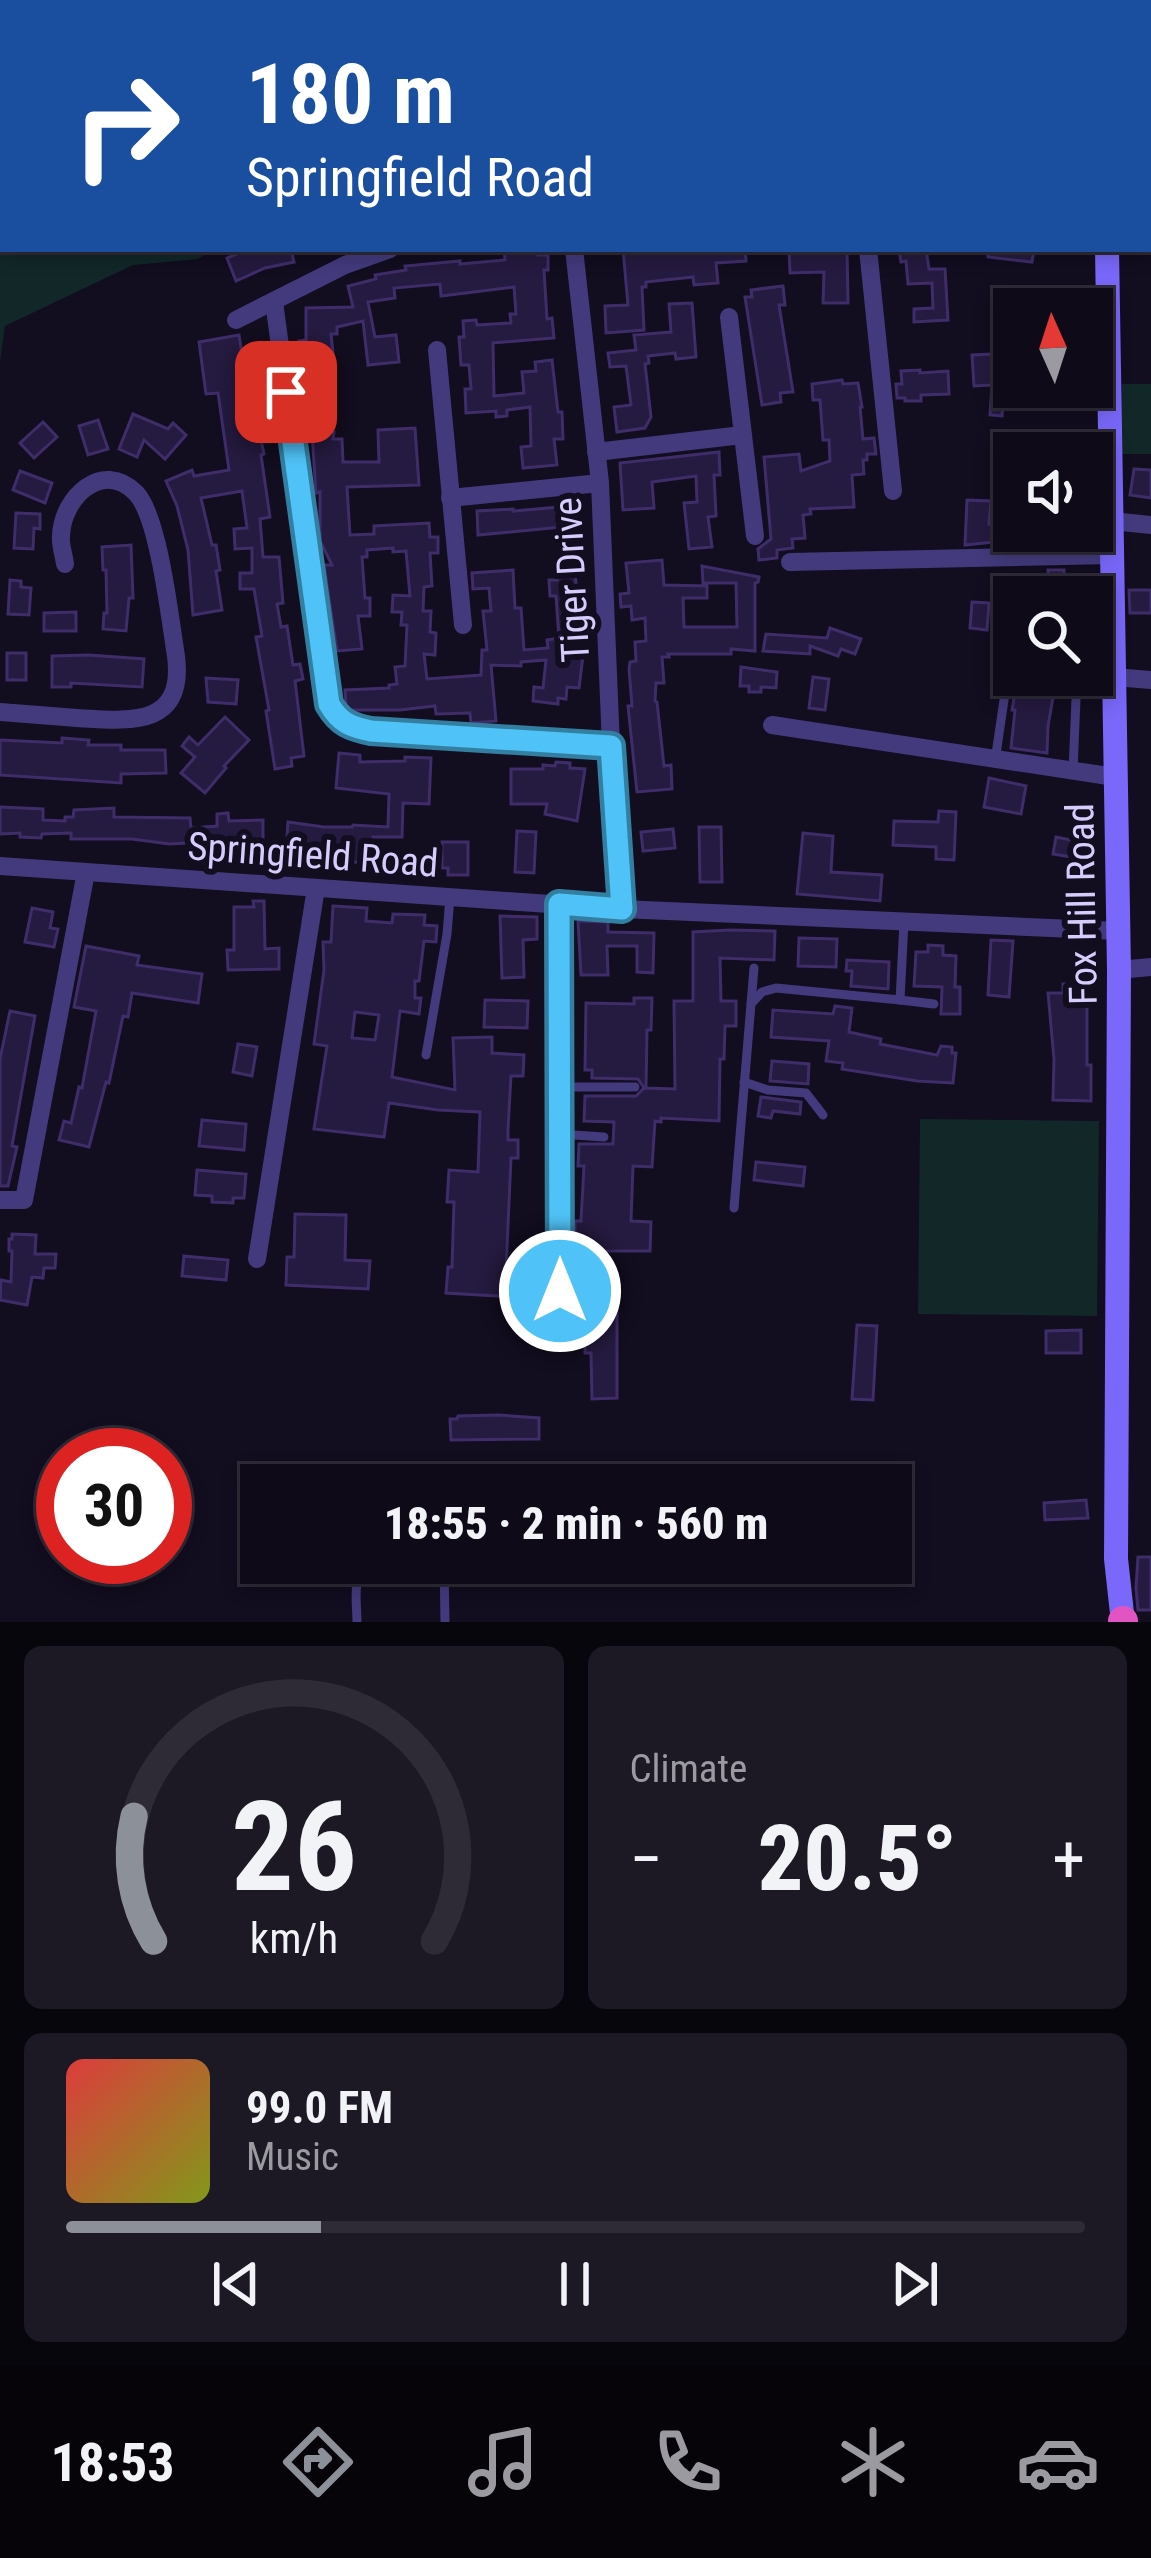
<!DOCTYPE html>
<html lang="en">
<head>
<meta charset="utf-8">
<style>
	:root { --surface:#0e0a17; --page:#1c1824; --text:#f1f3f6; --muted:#9b9aa1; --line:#2e2b36; --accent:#8c9099 }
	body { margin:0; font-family:"Roboto Condensed",sans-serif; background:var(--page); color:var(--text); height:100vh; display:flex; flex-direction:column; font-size:45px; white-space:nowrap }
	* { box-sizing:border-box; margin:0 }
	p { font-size:39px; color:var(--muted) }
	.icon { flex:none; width:66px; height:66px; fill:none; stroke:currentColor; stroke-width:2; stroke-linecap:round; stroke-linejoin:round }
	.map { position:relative; height:1622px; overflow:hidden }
	.sheet { display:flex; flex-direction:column; gap:24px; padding:24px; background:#08060d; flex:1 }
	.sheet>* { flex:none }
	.banner { position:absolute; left:0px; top:0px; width:1152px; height:252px; box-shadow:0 6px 18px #0003,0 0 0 3px var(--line); background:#1a4fa0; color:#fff; overflow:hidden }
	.needle { width:78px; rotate:357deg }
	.buttons { position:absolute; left:993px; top:288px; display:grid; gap:24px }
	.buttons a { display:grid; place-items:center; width:120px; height:120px; border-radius:0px; background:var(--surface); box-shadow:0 6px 18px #0003,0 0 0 3px var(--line); font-size:60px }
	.speed { position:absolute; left:36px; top:1428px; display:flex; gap:24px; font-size:60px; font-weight:700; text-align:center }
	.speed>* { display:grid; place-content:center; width:156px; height:156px; border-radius:50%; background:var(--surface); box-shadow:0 6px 18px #0003,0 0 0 3px var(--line); line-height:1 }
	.speed .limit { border:18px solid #d22; background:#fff; color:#111 }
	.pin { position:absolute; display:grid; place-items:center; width:102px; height:102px; color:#fff; margin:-51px; border-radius:24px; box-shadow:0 6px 18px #0006 }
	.me { position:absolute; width:132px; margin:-66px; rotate:0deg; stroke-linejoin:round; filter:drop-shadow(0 0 9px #0008) }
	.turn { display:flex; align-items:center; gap:42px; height:252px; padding:0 48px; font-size:54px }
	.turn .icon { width:156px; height:156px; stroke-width:2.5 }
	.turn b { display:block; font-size:84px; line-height:102px }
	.big { font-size:90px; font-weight:800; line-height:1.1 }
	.sheet .tile { flex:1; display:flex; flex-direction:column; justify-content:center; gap:18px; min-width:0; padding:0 42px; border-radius:18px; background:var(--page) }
	.sheet .dial { align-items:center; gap:0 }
	.dial svg { height:312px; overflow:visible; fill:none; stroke:var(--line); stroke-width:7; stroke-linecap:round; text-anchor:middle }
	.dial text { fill:var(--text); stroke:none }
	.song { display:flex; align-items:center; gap:36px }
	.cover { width:144px; height:144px; border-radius:18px; background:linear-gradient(135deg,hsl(0 70% 55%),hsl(70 70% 35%)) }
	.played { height:12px; border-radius:6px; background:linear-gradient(90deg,var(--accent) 25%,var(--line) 25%) }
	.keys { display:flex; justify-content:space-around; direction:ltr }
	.heat { display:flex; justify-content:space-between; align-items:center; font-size:66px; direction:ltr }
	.sheet .tiles { flex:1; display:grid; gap:24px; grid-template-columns:1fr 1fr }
	.tile:last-child { grid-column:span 2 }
	.trip { position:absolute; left:240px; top:1464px; width:672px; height:120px; border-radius:0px; background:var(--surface); box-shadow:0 6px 18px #0003,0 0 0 3px var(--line); font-weight:800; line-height:120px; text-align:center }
	.tabs { display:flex; height:192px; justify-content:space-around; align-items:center; background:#060409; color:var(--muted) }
	.tabs .icon { width:84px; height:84px }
	.tabs .selected { color:var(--accent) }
	.tabs b { font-size:54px; color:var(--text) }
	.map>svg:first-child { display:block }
	.green { fill:#112728 }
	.building { fill:#251a3f; stroke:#3f2d6a; stroke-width:3; fill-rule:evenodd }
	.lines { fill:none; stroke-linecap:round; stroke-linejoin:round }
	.service { stroke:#423a7c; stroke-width:9 }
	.minor { stroke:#423a7c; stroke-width:18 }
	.secondary { stroke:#7968f9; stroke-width:24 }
	.trunk { stroke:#e254c4; stroke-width:30 }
	.route-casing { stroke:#337fa1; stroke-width:30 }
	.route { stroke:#4fc3f7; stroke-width:21 }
	.labels { text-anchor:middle; stroke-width:12; stroke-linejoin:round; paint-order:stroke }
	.street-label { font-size:39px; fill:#d7cdfd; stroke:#120d1f }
</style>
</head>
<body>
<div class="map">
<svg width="1151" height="1622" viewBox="0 0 1151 1622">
	<rect width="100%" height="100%" fill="#120d1f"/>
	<g class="green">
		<polygon points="0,0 629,0 620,3 3,3 3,249 212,249 198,259 133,265 5,326 0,361"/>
		<polygon points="1122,384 1151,384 1151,454 1120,454"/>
		<polygon points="920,1119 1099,1121 1097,1316 918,1314"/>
	</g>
	<g class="building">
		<polygon points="249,249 291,249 294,262 265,268 236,281 227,258"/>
		<polygon points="504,249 538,249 538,255 548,255 548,270 544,270 547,319 552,318 554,338 493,343 494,396 524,393 522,372 536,371 535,362 552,360 558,412 562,412 563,439 554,439 557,465 523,468 521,447 531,446 530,407 507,410 507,416 496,417 496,411 466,413 465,389 471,389 469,365 461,365 459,337 464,337 463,321 476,320 477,325 511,323 510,314 516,314 514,287 441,296 440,284 394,288 395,298 368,302 375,337 396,335 399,362 368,365 363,321 337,327 337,334 331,334 334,362 327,363 330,392 308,394 299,341 306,340 306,308 353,307 348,286 376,279 375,275 406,270 405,266 460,261 460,264 505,260"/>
		<polygon points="623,249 745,249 746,261 716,263 718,283 694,285 693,277 646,282 646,287 642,287 644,330 606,333 605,306 628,305"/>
		<polygon points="789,249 847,249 848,303 823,303 824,272 790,273"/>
		<polygon points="899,249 926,249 929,269 945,269 948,320 914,322 914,309 933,308 932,283 908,284 906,261 901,262"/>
		<polygon points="988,249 1034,249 1032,262 988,257"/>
		<polygon points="783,286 785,305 779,305 793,392 780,393 781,402 762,405 745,297 752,297 751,290"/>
		<polygon points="692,303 696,357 676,359 675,353 648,356 649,363 645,364 651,417 645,428 617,432 614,407 631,405 626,366 610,367 608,353 636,350 634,335 671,332 669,304"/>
		<polygon points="239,335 253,427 258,426 264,454 261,455 270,517 260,519 263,557 279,557 283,603 277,604 281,627 287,626 293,665 300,664 303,679 295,681 304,756 291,758 292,766 275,769 266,711 269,710 256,637 262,636 254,589 240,589 240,573 252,573 252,548 235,549 234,529 247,528 242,491 201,498 212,545 216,545 220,570 216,571 222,610 193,615 188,550 177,506 166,481 192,470 194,476 229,470 218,393 206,394 199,342"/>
		<polygon points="1014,353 1014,390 1004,390 1002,416 990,415 992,385 974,386 972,355"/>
		<polygon points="920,370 920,373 948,371 949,394 921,395 921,401 905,401 905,398 897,398 896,384 902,384 901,371"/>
		<polygon points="842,380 843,384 858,383 862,407 860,407 863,439 874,438 876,454 867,454 867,460 863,460 864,474 852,475 854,507 810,509 811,514 803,515 805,538 792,539 793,548 777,550 777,558 759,560 758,549 771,539 764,457 799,454 801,471 830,461 829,440 823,440 820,400 813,400 812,384"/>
		<polygon points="133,414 168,429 173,423 186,435 165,459 144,440 137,457 119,449"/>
		<polygon points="98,420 108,449 88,455 79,426"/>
		<polygon points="43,422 57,437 34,458 20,443"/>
		<polygon points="415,428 419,485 347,487 350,535 374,534 374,526 429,523 430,537 438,537 438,553 430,553 432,586 424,587 423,611 431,611 430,632 436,633 435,655 424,654 427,679 481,675 482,650 487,650 483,611 491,611 489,588 473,589 472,573 513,570 515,608 521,608 524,650 548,648 547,640 559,638 556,596 550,596 549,580 557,580 556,568 575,567 579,636 588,635 590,656 583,656 579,688 567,687 566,699 558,698 558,704 533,701 534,687 543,688 546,660 521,662 521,666 491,665 496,721 471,723 470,713 436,714 435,706 400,710 351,710 346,705 345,690 389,688 389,685 397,684 395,667 405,666 407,625 401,625 402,612 392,612 393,595 410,596 406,551 393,552 393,548 367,550 367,557 362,557 365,598 370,598 370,616 358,616 362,649 337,651 324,565 332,565 320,541 320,492 316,493 312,433 334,432 333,439 342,439 343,462 379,462 378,430"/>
		<polygon points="719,452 720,475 714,475 716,516 708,517 712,547 689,549 684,503 697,502 696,476 652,482 654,508 623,510 620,463"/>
		<polygon points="1134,469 1151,470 1151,498 1130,495"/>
		<polygon points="20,471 52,483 45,503 13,490"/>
		<polygon points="967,500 991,501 989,524 1014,522 1014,540 965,545"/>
		<polygon points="572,506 573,526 478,535 477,511 513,509 513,511"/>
		<polygon points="16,513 40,514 40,529 34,528 33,549 14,548"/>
		<polygon points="131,545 133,598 129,598 126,631 103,629 104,613 107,613 106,570 103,570 102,547"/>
		<polygon points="662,560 664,585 707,586 707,598 683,598 684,627 737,627 736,583 703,583 702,566 759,577 758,582 755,583 755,651 731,649 731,654 668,654 669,657 662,657 664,683 656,683 655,701 657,702 664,766 671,765 672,789 637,792 628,706 632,706 629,669 630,662 636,661 635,642 646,641 645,618 632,620 631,606 621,607 620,594 629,593 626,563"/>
		<polygon points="1048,570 1064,570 1064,580 1071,580 1071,585 1091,585 1091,597 1049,597"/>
		<polygon points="10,580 21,581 21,587 31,588 29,615 8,614"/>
		<polygon points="1129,590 1151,590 1151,613 1130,613"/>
		<polygon points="972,602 989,603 987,630 970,628"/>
		<polygon points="76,612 76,631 44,631 44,613"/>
		<polygon points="830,628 861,639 855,654 841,649 838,656 810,646 810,654 763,651 766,634 827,638"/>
		<rect x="7" y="653" width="19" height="27"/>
		<polygon points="52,656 89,655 144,659 142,687 71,683 71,687 52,687"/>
		<polygon points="741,667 777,672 776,688 761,687 761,692 749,692 749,686 740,686"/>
		<polygon points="1018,675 1057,675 1048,726 1047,753 1011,748 1015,710 1012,710"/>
		<polygon points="813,677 829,679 825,710 809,708"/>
		<polygon points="206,678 238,680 236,704 208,702"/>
		<polygon points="225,717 249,740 224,766 226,768 205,793 181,773 195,757 182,746 189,737 198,745"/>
		<polygon points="62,738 89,740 88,745 121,745 121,750 165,750 166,773 121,774 121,783 0,775 0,740 62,743"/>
		<polygon points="339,753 360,755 360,762 405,761 405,757 431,758 429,804 403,803 402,837 373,837 371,863 312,860 312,853 286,851 288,822 324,827 352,827 353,825 388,827 389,794 336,788"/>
		<polygon points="556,762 570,763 570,768 585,769 577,821 545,814 547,804 511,804 511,769 543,769 543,765 555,766"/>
		<polygon points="989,778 1026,786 1021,814 984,807"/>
		<polygon points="0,807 43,809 43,820 65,821 65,817 73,817 74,810 114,808 114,817 190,818 191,828 217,826 217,814 228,813 229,821 263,820 263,848 242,848 242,845 207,848 206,842 169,844 132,839 71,839 71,833 42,834 41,838 20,837 20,833 0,834"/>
		<polygon points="939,811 956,812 954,860 936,859 936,847 893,845 894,821 938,822"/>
		<polygon points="699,827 721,827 722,882 700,882"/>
		<polygon points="673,829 675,848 643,851 641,832"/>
		<polygon points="517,831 536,832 534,873 515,872"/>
		<polygon points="803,833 833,836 831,872 882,875 880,901 797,894"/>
		<polygon points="1056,837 1086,843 1083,859 1053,854"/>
		<polygon points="442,842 468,842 468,875 448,875 448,868 442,868"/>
		<polygon points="253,901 264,901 265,949 279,948 279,969 228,970 227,950 234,950 234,907 254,907"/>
		<path d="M333 906 367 908 366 921 392 923 393 914 425 915 424 925 437 926 436 942 424 941 419 981H415V998H421L419 1014 400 1011 392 1077 455 1090 453 1038 492 1037V1053L524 1055 523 1076H511L508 1129V1140H518V1158H511L506 1270H517L516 1297 446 1293 448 1267H452L454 1202H447L449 1170 478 1172 480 1112 438 1110 389 1103 384 1137 314 1129 327 1046 314 1044 324 970 323 942H331ZM355 1012 379 1015 375 1040 352 1038Z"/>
		<polygon points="32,908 53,912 50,928 58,929 54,947 25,942"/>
		<polygon points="500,916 537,917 537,939 523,940 524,977 502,978"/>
		<polygon points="578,921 608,922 608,932 654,933 653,973 637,972 637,946 607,946 608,975 581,975"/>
		<polygon points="730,930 775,931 774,960 720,958 721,1001 736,1001 736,1026 725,1026 724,1059 720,1059 719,1121 661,1118 661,1122 655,1121 652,1167 633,1166 631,1221 651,1222 650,1251 575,1251 575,1221 581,1221 584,1166 578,1166 579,1144 613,1144 614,1122 584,1121 585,1096 636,1096 644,1088 638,1079 592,1078 592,1070 585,1070 586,1003 634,1004 634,998 652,998 651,1030 647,1030 646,1088 675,1089 674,1001 693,1001 693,932"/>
		<polygon points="799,938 837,939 836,967 798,966"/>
		<polygon points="991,940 1013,941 1009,997 988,995"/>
		<polygon points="928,945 943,946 943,955 956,956 955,987 960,987 960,1014 941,1014 942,987 914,986 916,952 928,952"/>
		<polygon points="86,946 139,956 137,965 202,974 198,1003 132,993 128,1017 123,1016 109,1083 106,1082 89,1147 59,1140 64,1121 71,1123 79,1087 82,1088 96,1011 74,1007"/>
		<polygon points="847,960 889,962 888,989 851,986 852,971 846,971"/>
		<polygon points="1063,984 1087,984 1087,1065 1091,1065 1091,1101 1053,1100 1054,1059 1048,993 1063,993"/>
		<polygon points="485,1000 528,1001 527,1028 484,1027"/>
		<polygon points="835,1006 852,1008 849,1032 881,1039 880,1044 937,1055 941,1046 952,1047 952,1053 956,1053 953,1083 917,1081 842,1069 843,1063 826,1061 829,1041 771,1037 773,1010 833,1014"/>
		<polygon points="10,1011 35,1016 12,1146 17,1147 8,1186 0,1186 0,1059"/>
		<polygon points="238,1044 257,1047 252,1076 233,1072"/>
		<polygon points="772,1061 809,1064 808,1084 770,1081"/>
		<polygon points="761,1097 801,1102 800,1114 773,1111 771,1118 758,1116"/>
		<polygon points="202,1120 246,1124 244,1150 199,1146"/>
		<polygon points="756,1162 805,1167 803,1186 754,1180"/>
		<polygon points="197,1170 246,1174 244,1198 233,1198 233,1203 212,1202 212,1196 195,1195"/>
		<polygon points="295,1214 346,1215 345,1260 370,1261 368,1289 286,1285 287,1257 294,1257"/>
		<polygon points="12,1234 36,1235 35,1254 56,1254 55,1268 44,1268 43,1278 32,1277 27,1305 0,1300 1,1280 11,1282 12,1251 9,1251 9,1239 12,1239"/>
		<polygon points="184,1256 228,1260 226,1280 182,1276"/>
		<polygon points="596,1312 617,1312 617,1398 592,1399 591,1353 585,1353 585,1333 596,1332"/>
		<polygon points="857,1325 877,1326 873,1400 852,1399"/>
		<polygon points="1081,1330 1081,1353 1046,1353 1046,1331"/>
		<polygon points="499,1415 539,1418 539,1439 451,1440 450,1419 457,1419 458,1416"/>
		<polygon points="1086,1500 1088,1518 1045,1520 1044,1503"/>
		<polygon points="1138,1557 1151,1557 1151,1610 1138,1610 1136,1588"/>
	</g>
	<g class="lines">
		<g class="service">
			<polyline points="995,761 1009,666 1014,661"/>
			<polyline points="1073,771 1077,675"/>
			<polyline points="900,1000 934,1004"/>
			<polyline points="751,1004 754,968"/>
			<polyline points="426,1055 447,934 450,897"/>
			<polyline points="744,1082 768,1090 806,1093 823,1115"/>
			<polyline points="559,1087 635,1087"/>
			<polyline points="559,1134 604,1137"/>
			<polyline points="734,1208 751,1004 762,992 776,988 900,1000 904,922"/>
			<polyline points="444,1563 445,1622"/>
			<path d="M357 1622C357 1603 351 1575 369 1563"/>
		</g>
		<g class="minor">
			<polyline points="743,0 744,3"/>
			<polyline points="574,249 600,483 611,746 622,909"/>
			<polyline points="868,249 893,491"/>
			<path d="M274 302 329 704C340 723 351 727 371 731L611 746"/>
			<polyline points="729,317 755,536"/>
			<polyline points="236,320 345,265 390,249"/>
			<polyline points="437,350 463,625"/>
			<polyline points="596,452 742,435"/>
			<polyline points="450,498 600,483"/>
			<polyline points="1112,521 1151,525"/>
			<polyline points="790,562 1113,555"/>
			<polyline points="1114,677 1151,680"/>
			<path d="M0 712C26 714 52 716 77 718 129 721 185 728 176 656 170 620 159 517 136 493 102 459 62 498 61 536 60 545 64 555 65 564"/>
			<polyline points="772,725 1115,777"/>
			<polyline points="0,866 622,909 1119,931"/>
			<polyline points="559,904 559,1291"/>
			<polyline points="1119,970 1151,967"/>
			<polyline points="0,1200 24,1200 86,872"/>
			<polyline points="257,1259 316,888"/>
		</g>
		<g class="secondary">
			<polyline points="1102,0 1102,3"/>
			<polyline points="1107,249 1119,970 1116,1559 1123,1622"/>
		</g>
		<polyline class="trunk" points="1123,1621 1123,1622"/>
	</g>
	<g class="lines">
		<defs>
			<path id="route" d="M286 392 329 704C340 723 351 727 371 731L611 746 622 909 559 904 560 1291"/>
		</defs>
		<use href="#route" class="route-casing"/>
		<use href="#route" class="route"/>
	</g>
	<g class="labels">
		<g class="street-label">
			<text transform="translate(571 580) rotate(-93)" y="14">Tiger Drive</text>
			<text transform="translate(313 854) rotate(4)" y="14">Springfield Road</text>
			<text transform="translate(1081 904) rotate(-91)" y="14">Fox Hill Road</text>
		</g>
	</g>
</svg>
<div class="buttons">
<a><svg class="needle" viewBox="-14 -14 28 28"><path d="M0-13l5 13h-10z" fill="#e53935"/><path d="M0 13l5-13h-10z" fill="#9b9aa1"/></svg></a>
<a><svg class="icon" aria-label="sound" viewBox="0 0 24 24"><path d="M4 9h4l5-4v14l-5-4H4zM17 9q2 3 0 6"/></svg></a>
<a><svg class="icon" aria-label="search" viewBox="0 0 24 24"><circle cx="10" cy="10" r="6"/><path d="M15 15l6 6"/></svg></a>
</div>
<div class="speed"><div class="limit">30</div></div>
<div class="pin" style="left:286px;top:392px;background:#d93025"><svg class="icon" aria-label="arrive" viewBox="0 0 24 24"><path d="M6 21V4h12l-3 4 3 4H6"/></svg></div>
<svg class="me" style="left:560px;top:1291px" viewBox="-20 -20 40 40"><circle r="17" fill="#4fc3f7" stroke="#fff" stroke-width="3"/><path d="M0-11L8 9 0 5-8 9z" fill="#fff"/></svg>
<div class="trip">18:55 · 2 min · 560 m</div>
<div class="banner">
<div class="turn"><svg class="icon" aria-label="right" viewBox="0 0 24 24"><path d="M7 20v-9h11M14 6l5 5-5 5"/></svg><div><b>180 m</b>Springfield Road</div></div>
</div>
</div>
<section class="sheet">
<div class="tiles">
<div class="tile dial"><svg viewBox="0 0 100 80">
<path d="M14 69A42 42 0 1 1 86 69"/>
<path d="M14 69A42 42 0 0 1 9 37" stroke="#8c9099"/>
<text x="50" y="56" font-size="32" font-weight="700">26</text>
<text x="50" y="72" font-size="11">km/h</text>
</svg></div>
<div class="tile"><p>Climate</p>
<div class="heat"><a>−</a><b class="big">20.5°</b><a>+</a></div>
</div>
<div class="tile">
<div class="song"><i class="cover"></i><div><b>99.0 FM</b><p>Music</p></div></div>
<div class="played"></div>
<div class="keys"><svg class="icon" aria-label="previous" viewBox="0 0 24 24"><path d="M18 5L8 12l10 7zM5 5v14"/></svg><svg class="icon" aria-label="pause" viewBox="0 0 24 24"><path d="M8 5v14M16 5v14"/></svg><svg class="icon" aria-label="next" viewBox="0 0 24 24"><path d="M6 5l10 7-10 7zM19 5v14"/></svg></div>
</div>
</div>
</section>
<nav class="tabs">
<b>18:53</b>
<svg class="icon selected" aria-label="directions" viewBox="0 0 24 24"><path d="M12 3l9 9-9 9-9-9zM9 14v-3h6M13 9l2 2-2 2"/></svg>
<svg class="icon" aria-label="music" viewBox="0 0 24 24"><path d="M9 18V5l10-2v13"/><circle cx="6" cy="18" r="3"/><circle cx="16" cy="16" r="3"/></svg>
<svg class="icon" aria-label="phone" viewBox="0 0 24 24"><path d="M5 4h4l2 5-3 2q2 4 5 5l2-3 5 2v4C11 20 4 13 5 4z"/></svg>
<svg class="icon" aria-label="climate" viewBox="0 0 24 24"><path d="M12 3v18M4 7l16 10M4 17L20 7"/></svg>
<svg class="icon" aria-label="car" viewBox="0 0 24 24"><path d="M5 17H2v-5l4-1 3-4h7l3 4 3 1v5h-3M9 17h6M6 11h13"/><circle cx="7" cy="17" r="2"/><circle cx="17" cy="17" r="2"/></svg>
</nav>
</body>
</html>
